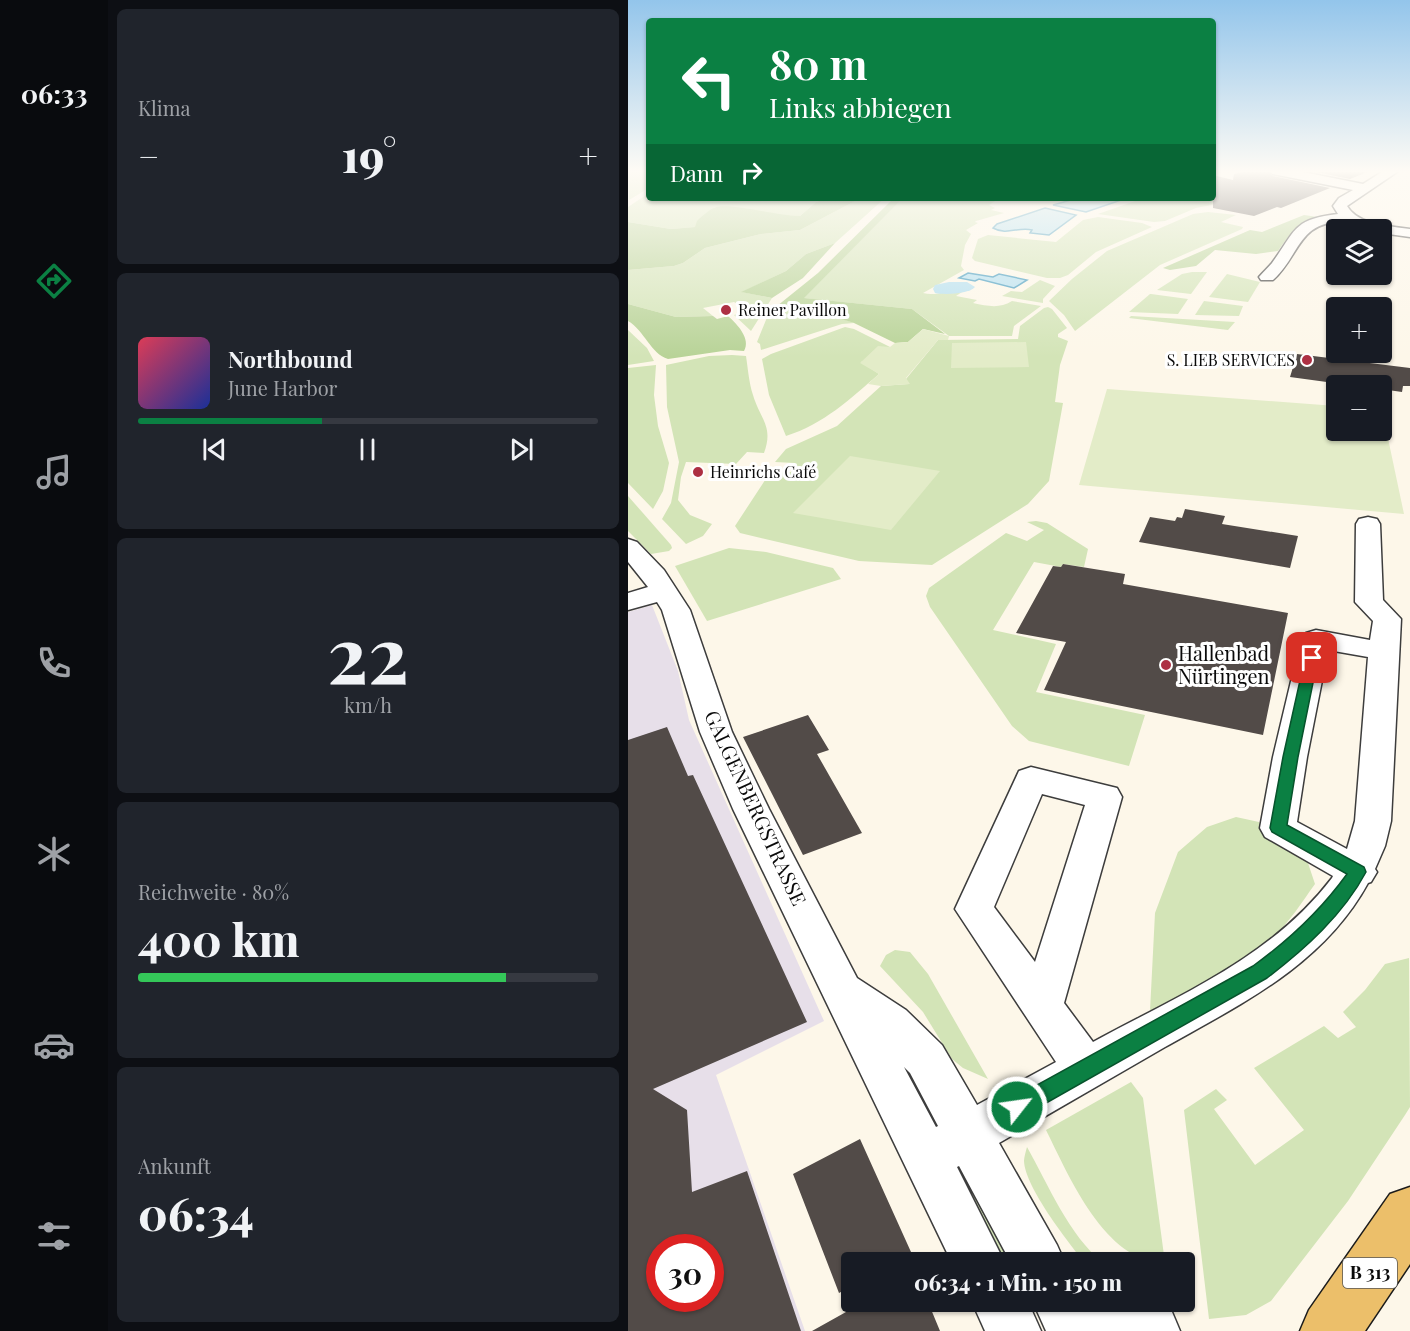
<!DOCTYPE html>
<html lang="de">
<head>
<meta charset="utf-8">
<style>
	:root { --surface:#171b24; --page:#20242c; --text:#f1f3f6; --muted:#9ea1a6; --line:#363941; --accent:#0b8043 }
	body { margin:0; font-family:"Playfair Display",serif; background:var(--page); color:var(--text); height:100vh; display:flex; flex-direction:column; font-size:22px; white-space:nowrap }
	* { box-sizing:border-box; margin:0 }
	p { font-size:20px; color:var(--muted) }
	.icon { flex:none; width:33px; height:33px; fill:none; stroke:currentColor; stroke-width:2; stroke-linecap:round; stroke-linejoin:round }
	.map { position:relative; flex:1; overflow:hidden }
	.side { display:flex; flex-direction:column; gap:9px; padding:9px; background:#0d0f14; width:520px }
	.side>* { flex:none }
	.banner { position:absolute; left:18px; top:18px; width:570px; height:183px; border-radius:6px; box-shadow:0 2px 4px #0004; background:#0b8043; color:#fff; overflow:hidden }
	.tools { position:absolute; left:698px; top:219px; display:grid; gap:12px }
	.tools a { display:grid; place-items:center; width:66px; height:66px; border-radius:6px; background:var(--surface); box-shadow:0 2px 4px #0004; font-size:30px }
	.speed { position:absolute; left:18px; top:1234px; display:flex; gap:12px; font-size:30px; font-weight:700; text-align:center }
	.speed>* { display:grid; place-content:center; width:78px; height:78px; border-radius:50%; background:var(--surface); box-shadow:0 2px 4px #0004; line-height:1 }
	.speed .limit { border:9px solid #d22; background:#fff; color:#111 }
	.pin { position:absolute; display:grid; place-items:center; width:51px; height:51px; color:#fff; margin:-26px; border-radius:12px; box-shadow:0 3px 9px #0006 }
	.me { position:absolute; width:66px; margin:-33px; rotate:60deg; stroke-linejoin:round; filter:drop-shadow(0 0 4px #0008) }
	.turn { display:flex; align-items:center; gap:21px; height:126px; padding:0 24px; font-size:27px }
	.turn .icon { width:78px; height:78px; stroke-width:2.5 }
	.turn b { display:block; font-size:42px; line-height:51px }
	.then { display:flex; align-items:center; height:57px; padding:0 24px; background:#0003; gap:12px; font-size:22px }
	.big { font-size:45px; font-weight:800; line-height:1.1 }
	.side .tile { flex:1; display:flex; flex-direction:column; justify-content:center; gap:9px; min-width:0; padding:0 21px; border-radius:9px; background:var(--page) }
	.side .dial { align-items:center; gap:0 }
	.dial b { font-size:78px; line-height:1 }
	.song { display:flex; align-items:center; gap:18px }
	.cover { width:72px; height:72px; border-radius:9px; background:linear-gradient(135deg,hsl(350 70% 55%),hsl(230 70% 35%)) }
	.played { height:6px; border-radius:3px; background:linear-gradient(90deg,var(--accent) 40%,var(--line) 40%) }
	.keys { display:flex; justify-content:space-around; direction:ltr }
	.heat { display:flex; justify-content:space-between; align-items:center; font-size:33px; direction:ltr }
	.charge { height:9px; border-radius:4px; background:linear-gradient(90deg,#34c759 80%,var(--line) 0) }
	.trip { position:absolute; left:213px; top:1252px; width:354px; height:60px; border-radius:6px; background:var(--surface); box-shadow:0 2px 4px #0004; font-weight:800; line-height:60px; text-align:center }
	main { display:flex; flex:1; min-height:0 }
	.tabs { display:flex; flex-direction:column; width:108px; justify-content:space-around; align-items:center; background:#090b0e; color:var(--muted) }
	.tabs .icon { width:42px; height:42px }
	.tabs .current { color:var(--accent) }
	.tabs b { font-size:27px; color:var(--text) }
	.map>svg:first-child { display:block }
	.industrial { fill:#e7dfe9; fill-rule:evenodd }
	.green { fill:#d3e4b7 }
	.forest { fill:#b8d397 }
	.pitch { fill:#e3ecc8 }
	.water { fill:#b3dff0; stroke:#409ac0; stroke-width:1.5 }
	.lines { fill:none; stroke-linecap:round; stroke-linejoin:round }
	.canal { fill:#b3dff0; fill-rule:evenodd }
	.building { fill:#524b48; fill-rule:evenodd }
	.minor-casing { stroke:#3d3d3d; stroke-width:3 }
	.primary-casing { stroke:#1b1b1b; stroke-width:3 }
	.minor { fill:#fff; fill-rule:evenodd }
	.primary { fill:#ecbf6a; fill-rule:evenodd }
	.route { fill:#0b8043; stroke:#07532c; stroke-width:1.5 }
	.poi-dot { fill:#ad3043; stroke:#fff; stroke-width:2 }
	.labels { text-anchor:middle; stroke-width:6; stroke-linejoin:round; paint-order:stroke }
	.far-poi-label { font-size:16px; fill:#0a0a0a; stroke:#fff; text-anchor:start }
	.shield { fill:#fff; stroke:#545454; stroke-width:1.5 }
	.shield-label { font-size:18px; font-weight:bold; fill:#0a0a0a }
	.poi-label { font-size:20px; fill:#0a0a0a; stroke:#fff; text-anchor:start }
	.street-label { font-size:20px; fill:#0a0a0a; stroke:#fff }
</style>
</head>
<body>
<main>
<nav class="tabs">
<b>06:33</b>
<svg class="icon current" aria-label="directions" viewBox="0 0 24 24"><path d="M12 3l9 9-9 9-9-9zM9 14v-3h6M13 9l2 2-2 2"/></svg>
<svg class="icon" aria-label="music" viewBox="0 0 24 24"><path d="M9 18V5l10-2v13"/><circle cx="6" cy="18" r="3"/><circle cx="16" cy="16" r="3"/></svg>
<svg class="icon" aria-label="phone" viewBox="0 0 24 24"><path d="M5 4h4l2 5-3 2q2 4 5 5l2-3 5 2v4C11 20 4 13 5 4z"/></svg>
<svg class="icon" aria-label="climate" viewBox="0 0 24 24"><path d="M12 3v18M4 7l16 10M4 17L20 7"/></svg>
<svg class="icon" aria-label="car" viewBox="0 0 24 24"><path d="M5 17H2v-5l4-1 3-4h7l3 4 3 1v5h-3M9 17h6M6 11h13"/><circle cx="7" cy="17" r="2"/><circle cx="17" cy="17" r="2"/></svg>
<svg class="icon" aria-label="filters" viewBox="0 0 24 24"><path d="M4 7h16M4 17h16"/><circle cx="9" cy="7" r="2"/><circle cx="15" cy="17" r="2"/></svg>
</nav>
<section class="side">
<div class="tile"><p>Klima</p>
<div class="heat"><a>−</a><b class="big">19°</b><a>+</a></div>
</div>
<div class="tile">
<div class="song"><i class="cover"></i><div><b>Northbound</b><p>June Harbor</p></div></div>
<div class="played"></div>
<div class="keys"><svg class="icon" aria-label="previous" viewBox="0 0 24 24"><path d="M18 5L8 12l10 7zM5 5v14"/></svg><svg class="icon" aria-label="pause" viewBox="0 0 24 24"><path d="M8 5v14M16 5v14"/></svg><svg class="icon" aria-label="next" viewBox="0 0 24 24"><path d="M6 5l10 7-10 7zM19 5v14"/></svg></div>
</div>
<div class="tile dial"><b>22</b><p>km/h</p></div>
<div class="tile"><p>Reichweite · 80%</p><b class="big">400 km</b><div class="charge"></div></div>
<div class="tile"><p>Ankunft</p><b class="big">06:34</b></div>
</section>
<div class="map">
<svg width="782" height="1331" viewBox="0 0 782 1331">
	<rect width="100%" height="100%" fill="#fdf7e9"/>
	<path class="industrial" d="M24 605 50 671 61 720 196 1021 88 1075 177 1331H0V612ZM32 1248H82V1299H32Z"/>
	<g class="green">
		<polygon points="0,170 21,170 21,188 1,200"/>
		<path d="M21 193V198H201L188 202 172 216C143 216 116 207 87 207L68 227 43 229 0 222V207Z"/>
		<polygon points="233,198 257,198 207,243 178,254 158,271 114,292 144,298 123,331 106,315 121,311 106,302 75,308 85,316 48,317 0,304 0,270 46,266 55,263 77,248 133,234 172,230"/>
		<path d="M275 198H382L370 199 361 205 367 208 363 210 376 213 348 221 347 222 350 223 338 230 343 234 337 245 333 266 336 270 295 293C310 297 321 288 337 290L328 296 349 300 345 303C360 306 371 309 384 301L413 306 386 326 384 336H321L284 309 175 298Z"/>
		<polygon points="516,198 585,198 598,202 568,208 537,221 526,222 470,214"/>
		<polygon points="580,212 608,215 593,222 615,227 614,229 532,265 447,331 436,315 421,301 444,279 479,251 565,214"/>
		<polygon points="470,217 514,223 524,227 468,252 440,275 432,278 419,278 347,261 344,258 350,239 360,235 428,242 455,220"/>
		<polygon points="564,272 579,272 563,294 529,290 554,274"/>
		<polygon points="599,274 632,282 620,302 581,297"/>
		<polygon points="412,280 427,286 415,299 415,303 374,296 383,291 394,292"/>
		<polygon points="522,294 523,294 560,299 550,314 501,312"/>
		<polygon points="576,301 615,306 611,316 567,315"/>
		<polygon points="149,306 198,313 226,323 214,324 133,350 132,344 129,342 140,315"/>
		<polygon points="420,307 424,309 439,328 430,334 430,337 440,341 432,365 427,402 435,403 421,481 400,504 304,565 231,561 112,533 107,526 143,471 163,472 167,463 147,462 158,449 209,426 253,386 281,384 278,379 310,340 390,339 392,326 416,308"/>
		<polygon points="503,316 607,322 600,330 501,318"/>
		<path d="M217 327 226 329 262 347 233 362 251 374C222 399 196 424 158 436L141 395 134 359 143 354Z"/>
		<polygon points="0,330 19,348 26,361 0,365"/>
		<path d="M104 355 118 356C120 369 121 383 125 395 132 419 146 426 136 453L119 452 108 464 58 462 53 477 50 500 62 515 84 524 75 536 58 544 34 519 43 503 51 462 39 407 38 365 81 356Z"/>
		<polygon points="28,365 26,395 30,426 41,463 35,491 25,509 0,483 0,368"/>
		<polygon points="0,496 43,545 44,548 41,551 23,554 0,531"/>
		<polygon points="408,521 419,523 460,549 456,567 435,564 433,567 406,562 365,630 428,644 408,692 517,715 501,766 401,741 384,726 302,607 298,596 301,588 378,533 399,541 416,530 399,522"/>
		<polygon points="101,548 138,552 205,568 213,579 79,621 47,566"/>
		<path d="M608 817 631 822 641 836 680 863 687 884C674 902 661 923 644 938 607 969 565 989 522 1011L527 913 550 852 579 827Z"/>
		<polygon points="267,950 282,952 300,974 360,1079 335,1068 324,1059 295,1012 252,966 258,955"/>
		<polygon points="781,958 782,1107 777,1115 720,1201 643,1301 618,1315 581,1319 556,1110 588,1089 599,1100 586,1109 627,1165 676,1130 626,1068 696,1026 710,1038 728,1027 715,1012 737,990 757,964"/>
		<path d="M503 1082 515 1098 537 1263C477 1263 441 1176 418 1130Z"/>
		<path d="M399 1147C421 1186 440 1234 475 1263H457C440 1242 397 1187 396 1161 396 1157 398 1151 399 1147Z"/>
		<polygon points="353,1193 389,1263 372,1263 340,1200"/>
	</g>
	<g class="forest">
		<path d="M201 198H233L172 230 133 234 77 248 55 263 46 266 0 270V222L43 229 67 227 69 221C74 216 82 209 88 207 106 203 149 216 172 216L188 202Z"/>
		<polygon points="266,198 275,198 176,298 284,309 317,334 295,329 280,342 267,343 226,323 198,314 149,306 190,273"/>
		<path d="M676 215 697 218C670 223 665 229 650 251L628 254 587 250 568 266 542 270 535 268 622 230 634 232Z"/>
		<polygon points="207,243 175,278 144,298 113,292 158,271 178,254"/>
		<path d="M0 304 48 317 85 316 89 319 100 316C110 325 123 339 116 351L102 350 40 359C23 354 16 330 0 321Z"/>
	</g>
	<g class="pitch">
		<polygon points="295,329 321,336 320,340 310,340 278,378 282,384 253,386 240,384 251,374 232,363 250,346 262,347 267,343 280,342"/>
		<polygon points="398,342 401,367 323,368 324,343"/>
		<polygon points="479,389 708,406 708,430 753,430 754,410 776,514 451,485"/>
		<polygon points="222,456 312,471 263,530 165,513"/>
	</g>
	<g class="water">
		<polygon points="450,198 499,198 458,212 425,205"/>
		<path d="M417 208 448 215 421 235 402 233 404 230C391 226 379 236 365 228L369 224Z"/>
		<polygon points="340,273 365,277 371,274 399,280 386,288 351,279 347,281 331,278"/>
	</g>
	<g class="lines">
		<path class="canal" d="M321 282H339L347 287C341 294 317 295 307 293L305 289 307 285Z"/>
	</g>
	<g class="building">
		<polygon points="621,170 637,170 645,176 702,188 653,208 649,207 626,216 585,208 585,175 605,180 606,174"/>
		<polygon points="678,170 742,170 742,171 722,179"/>
		<polygon points="669,354 782,368 782,386 775,386 774,392 753,389 753,386 728,386 662,377"/>
		<polygon points="557,509 597,516 594,524 670,536 662,568 511,542 522,517 547,521 549,517 554,518"/>
		<polygon points="435,564 497,574 495,584 660,613 635,735 416,690 438,642 388,633 425,566 433,567"/>
		<polygon points="180,715 201,750 189,754 234,833 175,855 115,737"/>
		<path d="M39 727 60 776 65 775 179 1022 25 1089 59 1110 64 1192 119 1171 173 1331H0V740ZM32 1248H82V1299H32Z"/>
		<polygon points="232,1139 283,1252 264,1263 224,1263 224,1286 211,1293 165,1174"/>
		<polygon points="214,1302 300,1302 312,1331 184,1331 218,1312"/>
	</g>
	<g class="lines">
		<defs>
			<g id="minor">
				<path d="M639 170H665L735 184 757 170H772L719 206C730 225 762 226 782 229V237L753 233V230C738 230 728 222 717 222 670 220 672 256 645 280H633L631 277C635 272 640 268 644 263 668 230 665 219 710 214L705 206 711 198 725 190 645 174Z"/>
				<path d="M740 517 749 519 752 524 755 600 773 619 763 821 757 846 747 869 749 872 743 882 740 883C695 965 615 1003 537 1047 482 1079 426 1111 371 1143L429 1245 437 1263H383L331 1166 329 1167 377 1263H324L105 809 72 732 34 610 29 602 0 610V593L20 587 0 562V539L9 542 36 570 62 610 104 732 141 809 229 978 278 1010 314 1045 349 1105 428 1062 327 909 391 771 403 767 489 788 494 797 436 1003 465 1042C551 995 643 958 704 878L705 876 637 837 632 828 645 757 673 639 678 633 688 630 742 640 745 621 727 602 728 524 731 519ZM700 650 740 657 727 821 719 849 669 822 679 757ZM414 794 457 805 407 962 366 907ZM276 1067 282 1073 310 1126 308 1127Z"/>
				<polygon points="344,1302 400,1302 413,1331 357,1331"/>
				<polygon points="405,1302 520,1302 544,1312 552,1331 418,1331"/>
			</g>
			<polygon id="primary" points="782,1187 782,1264 737,1331 672,1331 681,1310 762,1194"/>
		</defs>
		<use href="#minor" class="minor-casing"/>
		<use href="#primary" class="primary-casing"/>
		<use href="#minor" class="minor"/>
		<use href="#primary" class="primary"/>
	</g>
	<linearGradient id="sky" x2="0" y2="1"><stop stop-color="#93c5eb"/><stop offset="0.48" stop-color="#fefbf5"/><stop offset="1" stop-color="#fefbf5" stop-opacity="0"/></linearGradient>
	<rect width="782" height="357" fill="url(#sky)"/>
	<path class="route" d="M684 654 690 658 670 757 659 825 736 867 738 872C715 915 677 949 639 978L397 1115 389 1117 382 1115 379 1107 382 1100 625 966C661 940 693 910 719 874L644 832 642 828 655 757 677 658Z"/>
	<g class="poi-dot">
		<circle cx="98" cy="310" r="6"/>
		<circle cx="679" cy="360" r="6"/>
		<circle cx="70" cy="472" r="6"/>
		<circle cx="538" cy="665" r="6"/>
	</g>
	<g class="labels">
		<g class="far-poi-label">
			<text x="110" y="316">Reiner Pavillon</text>
			<text x="667" y="366" text-anchor="end">S. LIEB SERVICES</text>
			<text x="82" y="478">Heinrichs Café</text>
		</g>
		<rect class="shield" x="715" y="1258" width="54" height="30" rx="4.5"/>
		<g class="shield-label">
			<text x="742" y="1279">B 313</text>
		</g>
		<g class="poi-label">
			<text x="550" y="661">Hallenbad<tspan x="550" dy="23">Nürtingen</tspan></text>
		</g>
		<g class="street-label">
			<text transform="translate(127 808) rotate(65)" y="7">GALGENBERGSTRASSE</text>
		</g>
	</g>
</svg>
<div class="tools">
<a><svg class="icon" aria-label="layers" viewBox="0 0 24 24"><path d="M12 4l9 5-9 5-9-5zM3 14l9 5 9-5"/></svg></a>
<a>+</a>
<a>−</a>
</div>
<div class="speed"><div class="limit">30</div></div>
<div class="pin" style="left:684px;top:658px;background:#d93025"><svg class="icon" aria-label="arrive" viewBox="0 0 24 24"><path d="M6 21V4h12l-3 4 3 4H6"/></svg></div>
<svg class="me" style="left:389px;top:1107px" viewBox="-20 -20 40 40"><circle r="17" fill="#0b8043" stroke="#fff" stroke-width="3"/><path d="M0-11L8 9 0 5-8 9z" fill="#fff"/></svg>
<div class="trip">06:34 · 1 Min. · 150 m</div>
<div class="banner">
<div class="turn"><svg class="icon" aria-label="left" viewBox="0 0 24 24"><path d="M17 20v-9H6M10 6l-5 5 5 5"/></svg><div><b>80 m</b>Links abbiegen</div></div>
<div class="then">Dann<svg class="icon" aria-label="right" viewBox="0 0 24 24"><path d="M7 20v-9h11M14 6l5 5-5 5"/></svg></div>
</div>
</div>
</main>
</body>
</html>
